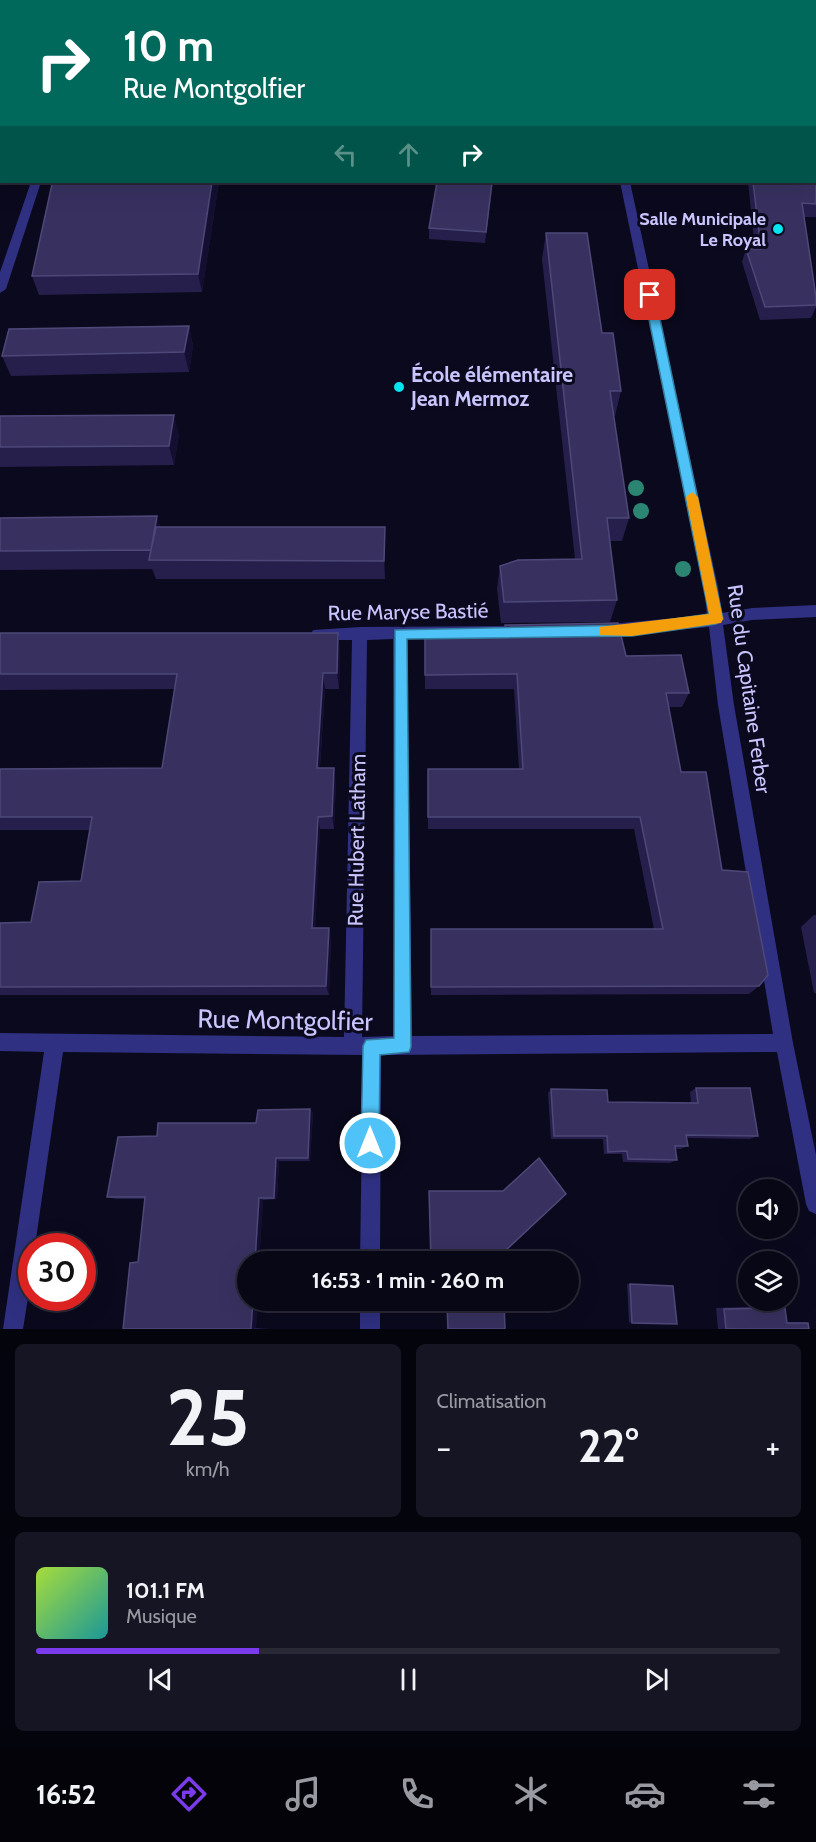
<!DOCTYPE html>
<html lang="fr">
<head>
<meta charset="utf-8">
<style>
	:root { --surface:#080716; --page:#161523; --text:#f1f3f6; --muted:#9899a1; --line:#292835; --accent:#7c3aed }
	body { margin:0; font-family:Cabin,sans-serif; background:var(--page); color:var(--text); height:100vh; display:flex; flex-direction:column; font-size:22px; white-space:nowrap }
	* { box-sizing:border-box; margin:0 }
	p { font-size:20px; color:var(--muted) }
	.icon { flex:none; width:33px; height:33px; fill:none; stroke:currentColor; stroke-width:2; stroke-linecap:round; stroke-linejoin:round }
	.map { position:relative; height:1329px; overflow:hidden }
	.drawer { display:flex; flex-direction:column; gap:15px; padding:15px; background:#04040c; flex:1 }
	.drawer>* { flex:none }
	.top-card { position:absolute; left:0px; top:0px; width:816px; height:183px; box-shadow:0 6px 24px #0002,0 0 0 2px var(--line); background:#00695c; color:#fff; overflow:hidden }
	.buttons { position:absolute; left:738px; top:1179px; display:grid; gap:12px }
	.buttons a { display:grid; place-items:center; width:60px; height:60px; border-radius:50%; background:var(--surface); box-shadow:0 6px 24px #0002,0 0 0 2px var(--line); font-size:30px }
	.speed { position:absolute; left:18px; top:1233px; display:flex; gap:12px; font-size:30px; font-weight:700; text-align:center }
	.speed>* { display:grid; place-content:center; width:78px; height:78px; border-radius:50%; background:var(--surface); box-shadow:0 6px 24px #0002,0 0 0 2px var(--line); line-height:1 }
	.speed .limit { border:9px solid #d22; background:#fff; color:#111 }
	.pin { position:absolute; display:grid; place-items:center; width:51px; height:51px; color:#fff; margin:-26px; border-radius:12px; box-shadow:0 3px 9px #0006 }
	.me { position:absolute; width:66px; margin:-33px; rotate:0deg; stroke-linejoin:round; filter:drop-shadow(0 0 4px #0008) }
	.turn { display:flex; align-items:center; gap:21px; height:126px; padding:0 24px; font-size:27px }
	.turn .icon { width:78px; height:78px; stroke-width:2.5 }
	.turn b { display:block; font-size:42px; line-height:51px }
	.lanes { display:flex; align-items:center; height:57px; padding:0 24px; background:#0003; justify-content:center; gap:30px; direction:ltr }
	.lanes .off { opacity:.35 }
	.big { font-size:45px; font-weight:700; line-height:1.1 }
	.drawer .tile { flex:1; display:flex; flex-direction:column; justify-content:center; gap:9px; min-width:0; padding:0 21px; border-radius:9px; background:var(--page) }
	.drawer .dial { align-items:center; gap:0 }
	.dial b { font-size:78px; line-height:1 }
	.song { display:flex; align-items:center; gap:18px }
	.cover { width:72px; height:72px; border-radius:9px; background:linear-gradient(135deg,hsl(80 70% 55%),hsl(180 70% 35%)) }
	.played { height:6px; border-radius:3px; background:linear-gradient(90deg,var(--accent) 30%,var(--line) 30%) }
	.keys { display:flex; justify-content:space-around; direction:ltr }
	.heat { display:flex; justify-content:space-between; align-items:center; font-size:33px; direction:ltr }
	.drawer .tiles { flex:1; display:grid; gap:15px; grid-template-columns:1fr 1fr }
	.tile:last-child { grid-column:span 2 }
	.trip { position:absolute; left:237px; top:1251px; width:342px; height:60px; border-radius:30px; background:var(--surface); box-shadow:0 6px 24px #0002,0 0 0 2px var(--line); font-weight:700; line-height:60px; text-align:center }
	.dock { display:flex; height:96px; justify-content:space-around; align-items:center; background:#030309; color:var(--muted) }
	.dock .icon { width:42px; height:42px }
	.dock .active { color:var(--accent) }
	.dock b { font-size:27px; color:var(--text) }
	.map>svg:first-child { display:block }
	.green { fill:#0c2725 }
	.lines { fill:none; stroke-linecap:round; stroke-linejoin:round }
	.minor { fill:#2f3081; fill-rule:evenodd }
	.primary { fill:#b24cff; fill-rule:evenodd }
	.tree { fill:#2b8572 }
	.wall { fill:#261f4c }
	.shaded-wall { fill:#140f31 }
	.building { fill:#383160; stroke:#4e4879; stroke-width:1.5 }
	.route { fill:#4fc3f7; stroke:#337fa1; stroke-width:1.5 }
	.slow { fill:#f59e0b }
	.poi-dot { fill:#00e5f0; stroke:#0b091d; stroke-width:2 }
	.labels { text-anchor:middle; stroke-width:6; stroke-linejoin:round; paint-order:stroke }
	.far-poi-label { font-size:18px; font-weight:bold; fill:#c8c5ff; stroke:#0b091d; text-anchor:end }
	.poi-label { font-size:21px; font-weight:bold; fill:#c8c5ff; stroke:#0b091d; text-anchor:start }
	.street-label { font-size:21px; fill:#c8c5ff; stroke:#0b091d }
	.near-street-label { font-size:26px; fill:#c8c5ff; stroke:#0b091d }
</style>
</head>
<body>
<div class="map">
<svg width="816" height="1329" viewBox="0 0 816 1329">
	<rect width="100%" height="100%" fill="#0b091d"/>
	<polygon class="green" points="0,0 156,0 2,2 1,74"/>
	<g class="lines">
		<g class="minor">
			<rect x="644" y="0" width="10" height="2"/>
			<polygon points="31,182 41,182 6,289 0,293 0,272"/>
			<path d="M620 182H630L718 587 722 613 752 608 816 605V617L752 620 723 625 734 705 793 1043 816 1155V1214L809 1211 806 1204 777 1052 381 1055 380 1262H360L363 1055 63 1052 35 1246H32V1273L23 1329H3L44 1052 0 1051V1033L344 1037 352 640H318L313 638 311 634 313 630 360 627 525 626 530 628 532 632 530 636 525 638 407 639 412 1036 773 1034 718 705 709 627 600 637 595 635 593 631 595 627 600 625 707 615 704 587ZM393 639 394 1036 362 1037 367 640Z"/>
			<rect x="360" y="1300" width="20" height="29"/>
		</g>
		<g class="primary">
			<polygon points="0,92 2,92 2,99 0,98"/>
			<rect x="0" y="107" width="2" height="7"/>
		</g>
	</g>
	<g class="tree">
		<circle cx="636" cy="488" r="8"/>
		<circle cx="641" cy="511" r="8"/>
		<circle cx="683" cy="569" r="8"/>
	</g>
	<g class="wall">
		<polygon points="678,0 816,0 816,217 804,217 816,297 816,307 811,318 760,320 742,262 746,249 755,249 748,182 814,182 814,2 678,2"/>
		<polygon points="59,182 219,182 202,292 39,295 32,276"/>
		<polygon points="493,182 485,243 429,239 429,228"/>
		<polygon points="546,233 602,333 621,391 615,416 614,416 629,518 622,541 610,541 617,600 610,622 501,623 497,589 500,566 575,559 542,259"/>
		<polygon points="189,326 193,346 189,372 11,376 2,356"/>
		<polygon points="0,416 179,434 174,465 0,467"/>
		<polygon points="0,518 160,527 385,546 385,579 156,579 152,569 0,570"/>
		<polygon points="505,625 626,656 689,693 682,707 669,707 681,772 722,870 759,986 749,994 431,995 431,929 654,929 634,829 428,829 428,769 519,769 514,689 425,689 425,633 504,633"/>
		<polygon points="0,633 340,649 339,689 325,689 320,768 336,782 334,829 320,829 315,928 331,938 329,995 0,995 0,923 31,922 81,881 90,830 0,830 0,769 162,768 174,689 0,690"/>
		<polygon points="814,915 816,915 816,993 814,993 801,927"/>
		<polygon points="696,1088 758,1136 750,1139 687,1138 688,1146 681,1149 675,1149 677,1160 670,1163 623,1162 622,1154 604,1154 603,1139 551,1139 548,1093 551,1089 608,1102 691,1103 690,1092"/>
		<polygon points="310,1109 313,1113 310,1161 279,1161 277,1199 263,1200 259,1262 248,1262 248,1300 257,1300 256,1328 270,1329 120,1329 123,1329 138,1262 145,1199 116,1199 107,1197 157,1136 256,1123"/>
		<polygon points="627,1284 673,1286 632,1323 629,1322"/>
		<polygon points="446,1300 510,1300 504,1303 505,1329 447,1329"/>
		<polygon points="775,1306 785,1308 787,1322 797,1322 808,1323 809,1329 718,1329 716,1308"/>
	</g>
	<g class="shaded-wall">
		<polygon points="0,141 2,145 2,154 0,158"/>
		<polygon points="212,182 219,182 202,292 198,274"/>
		<polygon points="189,326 193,346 189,372 184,352"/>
		<polygon points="174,415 179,434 174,465 169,446"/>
		<polygon points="157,516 163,535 151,550"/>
		<polygon points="385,527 385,579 384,561"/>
		<polygon points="338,633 340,649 339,689 337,673"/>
		<polygon points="323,673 325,689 319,782 317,768"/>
		<polygon points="334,768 336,782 334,829 332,816"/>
		<polygon points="318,817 320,829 315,938 312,928"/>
		<polygon points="329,928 331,938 329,995 326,986"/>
		<polygon points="310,1109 313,1113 310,1161 308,1158"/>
		<polygon points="276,1158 279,1161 277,1199 274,1198"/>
		<polygon points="259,1198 263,1200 259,1262 255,1262"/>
		<polygon points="253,1300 257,1300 256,1328 251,1329"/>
	</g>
	<g class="building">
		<polygon points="147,0 535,0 535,2 146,2"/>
		<polygon points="684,0 816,0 816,204 802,203 816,297 816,305 765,307 746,249 761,249 753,182 814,182 814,2 684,2"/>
		<polygon points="59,182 212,182 198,274 32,276 52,184 58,184"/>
		<polygon points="437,182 492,182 486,232 429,228"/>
		<polygon points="546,233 587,233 602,333 613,333 621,391 610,391 629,518 607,518 617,600 504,602 500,566 518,560 582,559"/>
		<polygon points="189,326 184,352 2,356 9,329"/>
		<polygon points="174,415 169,446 0,447 0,416"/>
		<polygon points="157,516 151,550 156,527 385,527 384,561 149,560 151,550 0,551 0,518"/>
		<polygon points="618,623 626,656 681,655 689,693 666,693 681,772 706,772 722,870 748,872 768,975 759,986 431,987 431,929 663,929 640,817 428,817 428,769 523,769 517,674 425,675 425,633 506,633 505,625"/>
		<polygon points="0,633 338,633 337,673 323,673 317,768 334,768 332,816 318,817 312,928 329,928 326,986 0,987 0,923 31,922 39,882 81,881 92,817 0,817 0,769 162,768 177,674 0,674"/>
		<polygon points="696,1088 750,1088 758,1136 686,1135 688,1146 675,1146 677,1160 628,1159 627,1151 608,1152 607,1136 554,1136 551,1089 607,1090 608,1102 698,1103"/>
		<polygon points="310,1109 308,1158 276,1158 274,1198 259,1198 255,1262 248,1262 248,1300 253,1300 251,1329 123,1329 130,1263 138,1262 145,1197 107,1197 118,1137 157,1136 158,1123 256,1123 258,1110"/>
		<polygon points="539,1158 566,1194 506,1250 507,1262 431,1262 429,1191 503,1191"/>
		<polygon points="630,1284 673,1286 677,1324 632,1323"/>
		<polygon points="447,1300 510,1300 510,1303 504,1303 505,1329 448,1329"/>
		<polygon points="785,1308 787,1323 808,1323 809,1329 726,1329 724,1309"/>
	</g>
	<polygon class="route" points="650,292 655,295 723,619 716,624 632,636 407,639 411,1047 409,1052 380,1055 379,1143 376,1150 370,1152 364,1150 361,1143 363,1046 366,1040 394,1038 395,630 632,625 709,614 644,295"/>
	<polygon class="slow" points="692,492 698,497 723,619 721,623 632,636 599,635 599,627 709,614 686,497"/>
	<g class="poi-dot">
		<circle cx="778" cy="229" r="6"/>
		<circle cx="399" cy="387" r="6"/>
	</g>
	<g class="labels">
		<g class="far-poi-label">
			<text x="766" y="225">Salle Municipale<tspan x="766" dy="21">Le Royal</tspan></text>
		</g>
		<g class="poi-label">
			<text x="411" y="382">École élémentaire<tspan x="411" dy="24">Jean Mermoz</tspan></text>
		</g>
		<g class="street-label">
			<text transform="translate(408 612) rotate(-1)" y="7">Rue Maryse Bastié</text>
			<text transform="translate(749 689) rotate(82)" y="7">Rue du Capitaine Ferber</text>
			<text transform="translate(357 840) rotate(-89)" y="7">Rue Hubert Latham</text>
		</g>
		<g class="near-street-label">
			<text transform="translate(285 1020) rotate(1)" y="9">Rue Montgolfier</text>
		</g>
	</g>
</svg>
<div class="buttons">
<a><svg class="icon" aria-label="sound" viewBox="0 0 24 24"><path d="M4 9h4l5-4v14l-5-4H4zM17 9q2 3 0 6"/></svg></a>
<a><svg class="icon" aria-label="layers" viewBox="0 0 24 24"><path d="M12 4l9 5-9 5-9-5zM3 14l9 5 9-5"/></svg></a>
</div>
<div class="speed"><div class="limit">30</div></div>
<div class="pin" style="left:650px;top:295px;background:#d93025"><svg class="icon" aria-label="arrive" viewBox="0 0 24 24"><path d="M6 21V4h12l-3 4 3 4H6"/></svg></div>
<svg class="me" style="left:370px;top:1143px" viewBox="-20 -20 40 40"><circle r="17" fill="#4fc3f7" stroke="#fff" stroke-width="3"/><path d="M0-11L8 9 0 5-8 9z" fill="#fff"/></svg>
<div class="trip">16:53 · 1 min · 260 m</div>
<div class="top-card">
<div class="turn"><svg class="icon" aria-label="right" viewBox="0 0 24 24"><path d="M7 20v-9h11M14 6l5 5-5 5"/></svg><div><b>10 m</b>Rue Montgolfier</div></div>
<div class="lanes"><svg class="icon off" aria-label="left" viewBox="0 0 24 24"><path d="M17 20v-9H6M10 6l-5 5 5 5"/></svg><svg class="icon off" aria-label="ahead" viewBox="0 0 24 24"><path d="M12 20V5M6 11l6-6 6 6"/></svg><svg class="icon" aria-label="right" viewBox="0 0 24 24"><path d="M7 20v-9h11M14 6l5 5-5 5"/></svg></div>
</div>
</div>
<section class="drawer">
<div class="tiles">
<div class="tile dial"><b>25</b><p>km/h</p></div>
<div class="tile"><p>Climatisation</p>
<div class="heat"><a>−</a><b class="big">22°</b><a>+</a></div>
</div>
<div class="tile">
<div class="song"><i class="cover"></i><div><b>101.1 FM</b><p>Musique</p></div></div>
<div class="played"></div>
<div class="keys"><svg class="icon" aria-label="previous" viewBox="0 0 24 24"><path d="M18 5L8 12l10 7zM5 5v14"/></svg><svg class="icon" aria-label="pause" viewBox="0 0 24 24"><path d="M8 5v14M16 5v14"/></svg><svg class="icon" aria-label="next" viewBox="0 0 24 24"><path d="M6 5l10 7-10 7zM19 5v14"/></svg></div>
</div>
</div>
</section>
<nav class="dock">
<b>16:52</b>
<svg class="icon active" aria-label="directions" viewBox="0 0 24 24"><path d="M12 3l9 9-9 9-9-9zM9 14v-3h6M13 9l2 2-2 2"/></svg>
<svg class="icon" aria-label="music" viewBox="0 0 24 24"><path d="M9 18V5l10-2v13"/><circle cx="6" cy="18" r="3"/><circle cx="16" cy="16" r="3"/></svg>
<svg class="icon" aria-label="phone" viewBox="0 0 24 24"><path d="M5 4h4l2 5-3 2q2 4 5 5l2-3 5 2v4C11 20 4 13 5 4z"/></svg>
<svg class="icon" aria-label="climate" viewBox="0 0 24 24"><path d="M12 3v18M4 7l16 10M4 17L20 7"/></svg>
<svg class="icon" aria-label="car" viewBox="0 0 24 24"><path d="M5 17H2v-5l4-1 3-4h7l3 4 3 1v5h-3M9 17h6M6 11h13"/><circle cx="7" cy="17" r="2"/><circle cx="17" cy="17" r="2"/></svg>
<svg class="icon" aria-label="filters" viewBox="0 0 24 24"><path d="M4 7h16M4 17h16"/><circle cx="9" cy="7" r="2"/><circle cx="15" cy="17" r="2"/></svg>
</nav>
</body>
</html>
